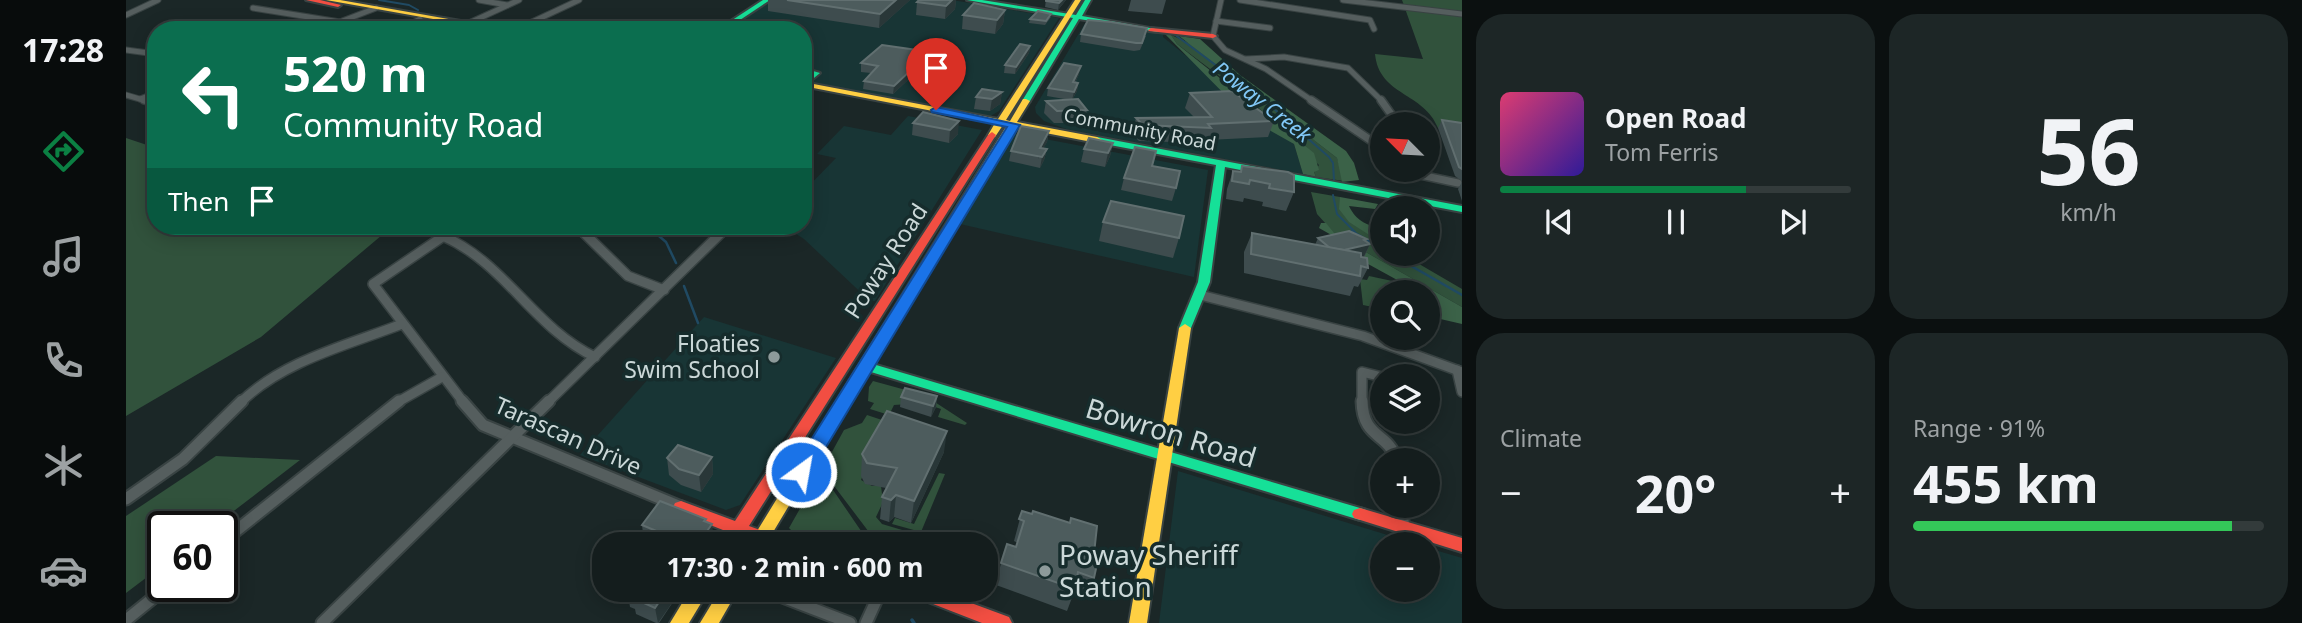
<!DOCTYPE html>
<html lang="en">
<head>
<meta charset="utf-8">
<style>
	:root { --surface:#141d1d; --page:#1d2626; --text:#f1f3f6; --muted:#9da2a4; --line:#333b3b; --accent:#0b8043 }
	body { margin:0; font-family:"Noto Sans",sans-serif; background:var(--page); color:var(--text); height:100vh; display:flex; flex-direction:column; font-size:26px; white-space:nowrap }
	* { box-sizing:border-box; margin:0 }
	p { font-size:23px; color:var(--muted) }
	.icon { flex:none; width:38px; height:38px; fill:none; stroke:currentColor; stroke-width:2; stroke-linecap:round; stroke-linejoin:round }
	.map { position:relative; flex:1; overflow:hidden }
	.drawer { display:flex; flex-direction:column; gap:14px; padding:14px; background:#0b1010; width:840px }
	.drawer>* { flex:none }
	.top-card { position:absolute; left:21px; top:21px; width:665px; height:214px; border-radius:28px; box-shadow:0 4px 18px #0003,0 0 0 2px var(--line); background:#0b6e4f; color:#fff; overflow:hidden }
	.needle { width:46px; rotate:294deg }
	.buttons { position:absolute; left:1244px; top:112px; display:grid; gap:14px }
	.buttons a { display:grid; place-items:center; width:70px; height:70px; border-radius:50%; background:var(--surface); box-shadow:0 4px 18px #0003,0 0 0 2px var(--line); font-size:35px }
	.speed { position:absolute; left:21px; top:511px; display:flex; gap:14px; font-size:35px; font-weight:700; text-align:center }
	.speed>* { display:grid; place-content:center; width:91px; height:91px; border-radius:50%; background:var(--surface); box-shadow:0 4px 18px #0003,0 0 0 2px var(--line); line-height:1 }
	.speed .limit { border:4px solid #111; border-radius:10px; background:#fff; color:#111 }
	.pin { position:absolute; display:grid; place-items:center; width:60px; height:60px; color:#fff; margin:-72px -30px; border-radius:50% 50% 50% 0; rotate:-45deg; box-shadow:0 0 7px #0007 }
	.pin .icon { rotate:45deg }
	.me { position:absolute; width:77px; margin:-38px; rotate:32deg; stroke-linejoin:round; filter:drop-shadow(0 0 5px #0008) }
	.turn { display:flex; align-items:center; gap:24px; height:147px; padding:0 21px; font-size:32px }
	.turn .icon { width:91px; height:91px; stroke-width:2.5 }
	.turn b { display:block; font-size:49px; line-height:60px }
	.then { display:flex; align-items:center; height:66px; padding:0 21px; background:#0003; gap:14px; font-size:26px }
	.big { font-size:52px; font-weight:700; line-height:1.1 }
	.drawer .card { flex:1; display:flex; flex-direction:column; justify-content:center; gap:10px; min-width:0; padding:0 24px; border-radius:28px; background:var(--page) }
	.drawer .dial { align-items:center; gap:0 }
	.dial b { font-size:91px; line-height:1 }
	.song { display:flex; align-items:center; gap:21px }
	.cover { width:84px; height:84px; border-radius:10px; background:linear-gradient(135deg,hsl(340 70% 55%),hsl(250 70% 35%)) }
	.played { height:7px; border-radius:4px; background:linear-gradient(90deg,var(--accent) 70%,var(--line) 70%) }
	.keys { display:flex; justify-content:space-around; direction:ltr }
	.heat { display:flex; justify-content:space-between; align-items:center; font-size:38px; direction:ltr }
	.charge { height:10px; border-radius:5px; background:linear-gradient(90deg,#34c759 91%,var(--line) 0) }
	.drawer .tiles { flex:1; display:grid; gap:14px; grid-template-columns:repeat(2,1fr) }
	.trip { position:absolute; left:466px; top:532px; width:406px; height:70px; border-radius:28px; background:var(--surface); box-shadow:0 4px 18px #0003,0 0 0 2px var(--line); font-weight:700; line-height:70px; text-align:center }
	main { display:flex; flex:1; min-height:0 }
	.tabs { display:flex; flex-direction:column; width:126px; justify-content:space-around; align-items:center; background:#080c0c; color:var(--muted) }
	.tabs .icon { width:49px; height:49px }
	.tabs .selected { color:var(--accent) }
	.tabs b { font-size:32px; color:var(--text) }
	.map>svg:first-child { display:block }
	.built { fill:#183535 }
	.green { fill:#31523c }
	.forest { fill:#3b6248 }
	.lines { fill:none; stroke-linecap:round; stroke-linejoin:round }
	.stream-far2 { stroke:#204a63; stroke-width:2 }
	.stream-far1 { stroke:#204a63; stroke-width:2.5 }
	.stream { stroke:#204a63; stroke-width:3.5 }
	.street-far3-casing { stroke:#394343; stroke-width:7 }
	.street-far2-casing { stroke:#394343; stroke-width:10 }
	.street-far1-casing { stroke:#394343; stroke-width:12 }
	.street-casing { stroke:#394343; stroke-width:15 }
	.fast-casing { stroke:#394343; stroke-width:4 }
	.slow-casing { stroke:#394343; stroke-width:4 }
	.jam-casing { stroke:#394343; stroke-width:4 }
	.street-far3 { stroke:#555e5e; stroke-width:5 }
	.street-far2 { stroke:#555e5e; stroke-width:7 }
	.street-far1 { stroke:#555e5e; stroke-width:9 }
	.street { stroke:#555e5e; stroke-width:11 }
	.fast { fill:#16e098; fill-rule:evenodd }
	.slow { fill:#ffcf43; fill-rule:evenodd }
	.jam { fill:#f24e42; fill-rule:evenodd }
	.wall { fill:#3e4c4e }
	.shaded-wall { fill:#293738 }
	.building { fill:#4d5c5d; stroke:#616f70; stroke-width:2 }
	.route { fill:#1a73e8; stroke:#114b97; stroke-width:2 }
	.poi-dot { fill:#8d9a9a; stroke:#162c2c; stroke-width:2.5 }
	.labels { text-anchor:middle; stroke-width:7; stroke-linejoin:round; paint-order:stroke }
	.far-street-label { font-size:19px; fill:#cbd8d8; stroke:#162c2c }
	.far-water-label { font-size:21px; font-style:italic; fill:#81c8f7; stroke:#162c2c }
	.street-label { font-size:23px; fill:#cbd8d8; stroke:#162c2c }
	.poi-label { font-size:23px; fill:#cbd8d8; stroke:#162c2c; text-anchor:end }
	.near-street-label { font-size:28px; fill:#cbd8d8; stroke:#162c2c }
	.near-poi-label { font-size:28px; fill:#cbd8d8; stroke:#162c2c; text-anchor:start }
</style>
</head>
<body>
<main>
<nav class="tabs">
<b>17:28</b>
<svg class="icon selected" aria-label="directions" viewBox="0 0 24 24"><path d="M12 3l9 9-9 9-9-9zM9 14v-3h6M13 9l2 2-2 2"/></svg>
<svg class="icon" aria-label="music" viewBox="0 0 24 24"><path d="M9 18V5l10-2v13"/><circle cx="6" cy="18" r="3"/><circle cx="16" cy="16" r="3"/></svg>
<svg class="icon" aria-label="phone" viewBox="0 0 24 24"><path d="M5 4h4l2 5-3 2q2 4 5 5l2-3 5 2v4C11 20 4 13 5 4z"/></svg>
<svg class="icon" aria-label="climate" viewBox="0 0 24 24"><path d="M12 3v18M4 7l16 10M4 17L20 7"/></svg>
<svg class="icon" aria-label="car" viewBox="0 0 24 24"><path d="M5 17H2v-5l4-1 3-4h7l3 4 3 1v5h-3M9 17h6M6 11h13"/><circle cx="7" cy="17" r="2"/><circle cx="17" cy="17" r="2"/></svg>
</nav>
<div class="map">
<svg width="1336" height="623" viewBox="0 0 1336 623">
	<rect width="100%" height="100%" fill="#1b2727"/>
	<g class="built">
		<polygon points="647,0 826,0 933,18 873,111 863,117 677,82 677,30 601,30"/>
		<polygon points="964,22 1037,33 1037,37 1168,144 1177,174 940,129 918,121 910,113 909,107 959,23"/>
		<polygon points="782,116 856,130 749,301 744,301 678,239 658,226 677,226 677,192 710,158 691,154 718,126 765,135"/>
		<polygon points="887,133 1082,170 1068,277 834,224"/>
		<polygon points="578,317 710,358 614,505 600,510 454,455"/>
		<polygon points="1052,471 1291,544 1256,544 1256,590 1302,590 1302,548 1336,558 1336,623 1033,623"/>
	</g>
	<g class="green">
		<path d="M1276 0H1336V132L1312 128C1298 92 1253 96 1249 54L1297 59Z"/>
		<polygon points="1045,35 1063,43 1211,158 1218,181 1190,177 1188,172 1193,165 1121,97 1051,44"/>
		<polygon points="0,138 30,148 30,226 248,226 262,230 135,337 0,416"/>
		<polygon points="1185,192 1214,197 1214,209 1256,243 1256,254 1276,254 1336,289 1336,307 1210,235 1191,214"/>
		<polygon points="1243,276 1271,282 1293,292 1256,292 1256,309 1237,305 1234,279 1241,280"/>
		<polygon points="747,381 798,395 841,423 839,425 812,417 815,409 797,403 768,405 763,415 744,409 748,403 742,401 743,387"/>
		<polygon points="741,415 759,421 735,480 746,486 755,486 757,502 750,517 756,524 793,535 789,544 752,544 696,470 718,430 736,423"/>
		<polygon points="90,456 174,460 87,527 37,527 37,565 0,593 0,516"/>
		<polygon points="813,473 819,474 795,532 766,524 769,518 788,524"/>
		<path d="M693 475 705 487 744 544C720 544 681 548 663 528Z"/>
	</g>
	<g class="forest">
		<polygon points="1039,34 1045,35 1051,44 1188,153 1193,170 1188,172 1190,177 1177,174 1168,144 1122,118"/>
		<polygon points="1053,36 1074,39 1114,75 1220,151 1228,163 1233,180 1216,182 1211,158"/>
		<path d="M1214 197 1252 204 1249 209 1223 206C1230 221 1240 224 1254 229L1256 243 1223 222 1213 209Z"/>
		<polygon points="1195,223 1200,223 1210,235 1336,307 1336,324 1310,318 1302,311 1302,292 1293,292 1233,259 1216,241 1193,228"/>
	</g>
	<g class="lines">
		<g class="stream-far2">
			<polyline points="253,0 283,5 292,10"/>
			<polyline points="310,30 312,25"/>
			<polyline points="1048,34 1147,108 1203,157 1207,163 1208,180"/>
			<polyline points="1207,195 1211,214 1229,232"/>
			<polyline points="521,226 529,232"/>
		</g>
		<g class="stream-far1">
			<polyline points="527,231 540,242 550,263"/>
			<polyline points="1226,231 1256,249"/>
			<polyline points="1264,254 1336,295"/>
			<polyline points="558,286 572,323"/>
		</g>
		<polyline class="stream" points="786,620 788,623"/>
		<defs>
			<g id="street-far3">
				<polyline points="353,0 381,5"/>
				<polyline points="1095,0 1087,36 1099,50 1140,69 1188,102"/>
				<polyline points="1114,0 1244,20 1248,29"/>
				<polyline points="1217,0 1336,14"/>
				<polyline points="127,8 214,22"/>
				<polyline points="0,15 32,0"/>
				<polyline points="1090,21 1144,28"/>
				<polyline points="343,23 393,0"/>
				<polyline points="46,25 76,30"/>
				<polyline points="193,30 250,8"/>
				<polyline points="274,30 294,19"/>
				<polyline points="389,30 453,0"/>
				<polyline points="0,50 30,54"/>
				<polyline points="1120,59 1158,57 1222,68 1257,102"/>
				<polyline points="0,95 24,102"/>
				<polyline points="14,99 30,93"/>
			</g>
			<g id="street-far2">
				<polyline points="18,100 30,103"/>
				<polyline points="1185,100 1256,148"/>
				<polyline points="1255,100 1272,124"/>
				<polyline points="1271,170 1332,183"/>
				<polyline points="1281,201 1285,208"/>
				<polyline points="451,226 458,232"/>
				<polyline points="323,232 332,226"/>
				<polyline points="595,232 602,226"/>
			</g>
			<g id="street-far1">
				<polyline points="325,231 247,284 338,403"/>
				<polyline points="456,231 502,276 538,290"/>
				<path d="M317 236C379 263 408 328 469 357"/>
				<polyline points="1074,295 1237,336 1336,372"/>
				<polyline points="1331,370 1336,392"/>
				<path d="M114 403C156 361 222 345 276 324"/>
				<polyline points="270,403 316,377"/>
				<polyline points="421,403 597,231"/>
				<polyline points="1236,403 1236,372 1256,377"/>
			</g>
			<g id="street">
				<polyline points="336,401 357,425 555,507"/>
				<path d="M1236 401C1237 440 1263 432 1270 460"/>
				<polyline points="0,499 57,459 116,401"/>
				<polyline points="1275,506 1278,528"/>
				<polyline points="96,542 273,401"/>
				<polyline points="654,596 724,623"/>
				<polyline points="0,620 42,586"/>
				<polyline points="196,623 423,401"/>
				<polyline points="740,623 755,590"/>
			</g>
			<g id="fast">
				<polygon points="637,0 644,0 599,30 591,30"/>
				<polygon points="841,0 856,0 950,15 959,0 965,0 956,16 1035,30 1032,32 953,19 904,101 900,103 896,101 947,18"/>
				<polygon points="687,71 694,73 677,87 677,81"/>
				<polygon points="971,137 1336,206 1336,212 1099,167 1084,282 1065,328 1059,332 1053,328 1072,282 1090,165 968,142 968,138"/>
				<polygon points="740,362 1234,508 1240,510 1242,514 1240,518 1234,520 735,369 733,366"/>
			</g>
			<g id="slow">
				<polygon points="200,0 214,0 386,30 369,30"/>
				<polygon points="949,0 955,0 880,120 884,121 897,99 900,99 904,101 891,122 971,137 976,140 971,143 889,127 640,544 623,544 881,125 877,125 869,137 866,138 862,135 869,123 677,86 677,82 872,119"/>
				<polygon points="1059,324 1065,328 1021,623 1003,623 1053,328"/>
				<polygon points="564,590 583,590 563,623 544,623"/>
				<polygon points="594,590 612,590 593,623 574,623"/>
			</g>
			<g id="jam">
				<polygon points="180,0 194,0 215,5 212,7"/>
				<polygon points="1025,28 1087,34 1091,36 1087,38 1023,31 1022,30"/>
				<polygon points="866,132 870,135 623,526 658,539 660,544 634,544 616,537 612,544 595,544 602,532 549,511 547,507 549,503 555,501 609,521 862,135"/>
				<polygon points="1234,508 1336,538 1336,552 1228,518 1226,514 1228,510"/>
				<polygon points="781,590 810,590 883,617 886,623 856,623 784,595"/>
			</g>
		</defs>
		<use href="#street-far3" class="street-far3-casing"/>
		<use href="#street-far2" class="street-far2-casing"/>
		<use href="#street-far1" class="street-far1-casing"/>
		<use href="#street" class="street-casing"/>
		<use href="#fast" class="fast-casing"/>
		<use href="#slow" class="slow-casing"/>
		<use href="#jam" class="jam-casing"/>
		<use href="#street-far3" class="street-far3"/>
		<use href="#street-far2" class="street-far2"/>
		<use href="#street-far1" class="street-far1"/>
		<use href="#street" class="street"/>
		<use href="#fast" class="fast"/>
		<use href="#slow" class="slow"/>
		<use href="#jam" class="jam"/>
	</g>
	<g class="wall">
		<polygon points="642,0 784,0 753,28 642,11"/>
		<polygon points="830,0 829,9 819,19 790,15 791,2"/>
		<polygon points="920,0 940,0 932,10 919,7"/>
		<polygon points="1005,0 1040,0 1036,14 1002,11"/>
		<polygon points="879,10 877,24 869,34 836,29 837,15"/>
		<polygon points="925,17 919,25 903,23 904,19"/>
		<polygon points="955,34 1020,36 1014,50 1008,51 954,42"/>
		<polygon points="904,46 903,53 889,74 878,73 879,65"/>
		<polygon points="798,51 798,55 800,56 799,64 767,94 737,89 738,81 745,73 735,72 735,63"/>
		<polygon points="953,74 949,83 952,83 951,91 946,100 961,110 958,123 928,123 918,113 920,101 944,100 921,96 922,88"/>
		<polygon points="876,92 874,104 864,111 848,109 850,97"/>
		<polygon points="1064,93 1148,121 1142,137 1082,140 1080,143 1013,141 1006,134 1010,118 1068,117 1059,108"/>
		<polygon points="797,112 832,134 823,143 786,135 787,123"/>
		<polygon points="1316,120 1336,123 1336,181 1329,176 1312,128"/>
		<polygon points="923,131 921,142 917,148 921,149 918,160 914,168 883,161 885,151"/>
		<polygon points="987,143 984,156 979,167 955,162 958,149"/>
		<polygon points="1026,166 1050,188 1046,201 995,190 998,178"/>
		<polygon points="1116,166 1168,192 1160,211 1136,206 1137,202 1118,198 1117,202 1100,199 1101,189 1107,171 1114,172"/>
		<polygon points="1336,182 1336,201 1332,189"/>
		<polygon points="977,222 1053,238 1047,258 973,241"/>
		<polygon points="1126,233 1189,245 1192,238 1241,239 1240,241 1244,244 1238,258 1242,268 1232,287 1228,286 1224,296 1118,273 1118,252"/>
		<polygon points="811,396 810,407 805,417 774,407 775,397"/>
		<polygon points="818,452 785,523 768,517 763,522 754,519 756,497 760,488 739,484 735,476 736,454"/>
		<polygon points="586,457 587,474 575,492 555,485 543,475 541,458"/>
		<polygon points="896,511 967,563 968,578 960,599 947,595 941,611 870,585 875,563 890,547 892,543 888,541"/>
		<polygon points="580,519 580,522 586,524 587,541 585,544 524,544 518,542 516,525"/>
		<polygon points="501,590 555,590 533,623 530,623 510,614 509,609 504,607"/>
	</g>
	<g class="shaded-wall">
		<polygon points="770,0 784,0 753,28 754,14"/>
		<polygon points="826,0 830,0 829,9 819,19 820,6"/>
		<polygon points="936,0 940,0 932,10 933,3"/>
		<polygon points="879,10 877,24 869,34 871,20"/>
		<polygon points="904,46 903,53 889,74 890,67"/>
		<polygon points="798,51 797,58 800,56 799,64 767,94 768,86"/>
		<polygon points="955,66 953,74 945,90 947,82"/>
		<polygon points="952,83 951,91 946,100 948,92"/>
		<polygon points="876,92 874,104 864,111 866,99"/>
		<polygon points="833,121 832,134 823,143 824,130"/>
		<polygon points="923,131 921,142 912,159 914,148"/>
		<polygon points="987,143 984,156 979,167 982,153"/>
		<polygon points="921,149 918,160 914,168 916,157"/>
		<polygon points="1241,239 1238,245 1244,244 1237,258 1210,252"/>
		<polygon points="811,396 810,407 805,417 807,406"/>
		<polygon points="821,431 818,452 785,523 788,501"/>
		<polygon points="586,457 587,474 575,492 573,475"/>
		<polygon points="770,495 768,517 763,522 765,500"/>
		<polygon points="580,519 581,531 586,524 587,541 585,544 572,544 578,521"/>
		<polygon points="541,590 555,590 532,623 529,608"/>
	</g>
	<g class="building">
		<polygon points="661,0 770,0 754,14"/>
		<polygon points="793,0 826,0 820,6 791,2"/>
		<polygon points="920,0 936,0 933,3 920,1"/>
		<polygon points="848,3 879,10 871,20 837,15"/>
		<polygon points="912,11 925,14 920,21 904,19"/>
		<polygon points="962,20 985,22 1021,28 1016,43 1010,43 955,34"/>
		<polygon points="600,25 614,27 610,30 592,30"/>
		<polygon points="894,44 904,46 890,67 879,65"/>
		<polygon points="756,45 798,51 794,55 800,56 768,86 738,81 752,66 735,63"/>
		<polygon points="938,63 955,66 947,82 952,83 948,92 922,88"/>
		<polygon points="856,89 876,92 866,99 850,97"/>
		<polygon points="1106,91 1148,121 1082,124 1085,128 1017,125 1010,118 1086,117 1064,93"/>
		<polygon points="952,99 961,110 931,111 920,101"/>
		<polygon points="797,112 833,121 824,130 787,123"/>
		<polygon points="1316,120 1336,123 1336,169 1333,167"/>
		<polygon points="895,126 923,131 914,148 921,149 916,157 885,151"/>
		<polygon points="963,138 987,143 982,153 958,149"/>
		<polygon points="1009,147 1030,151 1026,166 1054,171 1050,188 998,178"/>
		<polygon points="1116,166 1162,172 1168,175 1168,192 1143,188 1144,184 1124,180 1123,184 1106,181 1107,171 1115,172"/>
		<polygon points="985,201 1058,216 1053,238 977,222"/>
		<polygon points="1223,231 1241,239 1238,240 1244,244 1218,250 1204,248 1192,238"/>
		<polygon points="1126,233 1235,253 1235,257 1241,258 1242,268 1235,266 1234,276 1125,254"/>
		<polygon points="779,388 811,396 807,406 775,397"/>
		<polygon points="761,411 821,431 788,501 770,495 765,500 756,497 771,468 741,463 736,454"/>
		<polygon points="552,445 586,457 573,475 553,469 541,458"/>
		<polygon points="534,501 580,519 578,521 586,524 572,544 534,544 540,535 516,525"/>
		<polygon points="896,511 906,514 907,511 944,523 945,518 971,526 967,563 971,564 968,578 952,572 949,589 875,563 881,544 890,547 898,521 893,519"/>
		<polygon points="501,590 541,590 529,608 507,598 510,594"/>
	</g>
	<polygon class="route" points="810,107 894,125 682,477 668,477 665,472 668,467 881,127 806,112 805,110"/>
	<g class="poi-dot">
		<circle cx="648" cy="357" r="7"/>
		<circle cx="919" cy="571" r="7"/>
	</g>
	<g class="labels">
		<g class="far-street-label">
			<text transform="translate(1014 129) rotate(11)" y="7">Community Road</text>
		</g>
		<g class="far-water-label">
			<text transform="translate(1136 102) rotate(38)" y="7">Poway Creek</text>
		</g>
		<g class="street-label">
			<text transform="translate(760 261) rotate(-57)" y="8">Poway Road</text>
			<text transform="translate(442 436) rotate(24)" y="8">Tarascan Drive</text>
		</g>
		<g class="poi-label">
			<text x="634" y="352">Floaties<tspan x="634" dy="26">Swim School</tspan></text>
		</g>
		<g class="near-street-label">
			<text transform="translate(1045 433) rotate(17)" y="10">Bowron Road</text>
		</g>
		<g class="near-poi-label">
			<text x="933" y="565">Poway Sheriff<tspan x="933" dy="32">Station</tspan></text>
		</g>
	</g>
</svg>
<div class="buttons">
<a><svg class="needle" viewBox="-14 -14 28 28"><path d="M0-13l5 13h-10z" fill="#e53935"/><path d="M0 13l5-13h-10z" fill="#9da2a4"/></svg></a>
<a><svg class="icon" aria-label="sound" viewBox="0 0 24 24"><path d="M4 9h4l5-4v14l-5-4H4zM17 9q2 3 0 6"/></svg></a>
<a><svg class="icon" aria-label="search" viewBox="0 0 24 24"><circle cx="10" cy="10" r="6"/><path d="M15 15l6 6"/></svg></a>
<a><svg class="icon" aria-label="layers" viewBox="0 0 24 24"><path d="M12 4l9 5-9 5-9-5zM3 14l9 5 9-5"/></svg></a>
<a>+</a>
<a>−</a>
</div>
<div class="speed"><div class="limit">60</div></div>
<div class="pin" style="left:810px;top:110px;background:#d93025"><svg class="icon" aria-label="arrive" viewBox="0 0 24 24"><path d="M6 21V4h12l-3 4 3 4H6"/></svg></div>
<svg class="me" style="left:675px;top:472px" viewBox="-20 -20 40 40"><circle r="17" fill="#1a73e8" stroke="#fff" stroke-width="3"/><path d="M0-11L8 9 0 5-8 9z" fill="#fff"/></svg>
<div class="trip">17:30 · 2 min · 600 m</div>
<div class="top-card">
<div class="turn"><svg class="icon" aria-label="left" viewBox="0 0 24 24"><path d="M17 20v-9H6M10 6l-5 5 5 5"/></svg><div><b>520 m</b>Community Road</div></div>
<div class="then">Then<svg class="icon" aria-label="arrive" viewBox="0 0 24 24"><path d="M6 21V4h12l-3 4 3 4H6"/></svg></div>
</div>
</div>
<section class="drawer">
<div class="tiles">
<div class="card">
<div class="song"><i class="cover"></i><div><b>Open Road</b><p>Tom Ferris</p></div></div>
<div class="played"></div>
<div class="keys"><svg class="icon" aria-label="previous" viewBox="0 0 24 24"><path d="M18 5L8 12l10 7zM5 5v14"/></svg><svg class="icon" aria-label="pause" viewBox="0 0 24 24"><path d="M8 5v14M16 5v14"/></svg><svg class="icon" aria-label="next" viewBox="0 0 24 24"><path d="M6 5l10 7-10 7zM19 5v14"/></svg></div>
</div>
<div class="card dial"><b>56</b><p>km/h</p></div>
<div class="card"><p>Climate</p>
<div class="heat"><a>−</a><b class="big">20°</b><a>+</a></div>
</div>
<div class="card"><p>Range · 91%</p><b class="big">455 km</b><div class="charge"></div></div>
</div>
</section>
</main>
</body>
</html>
